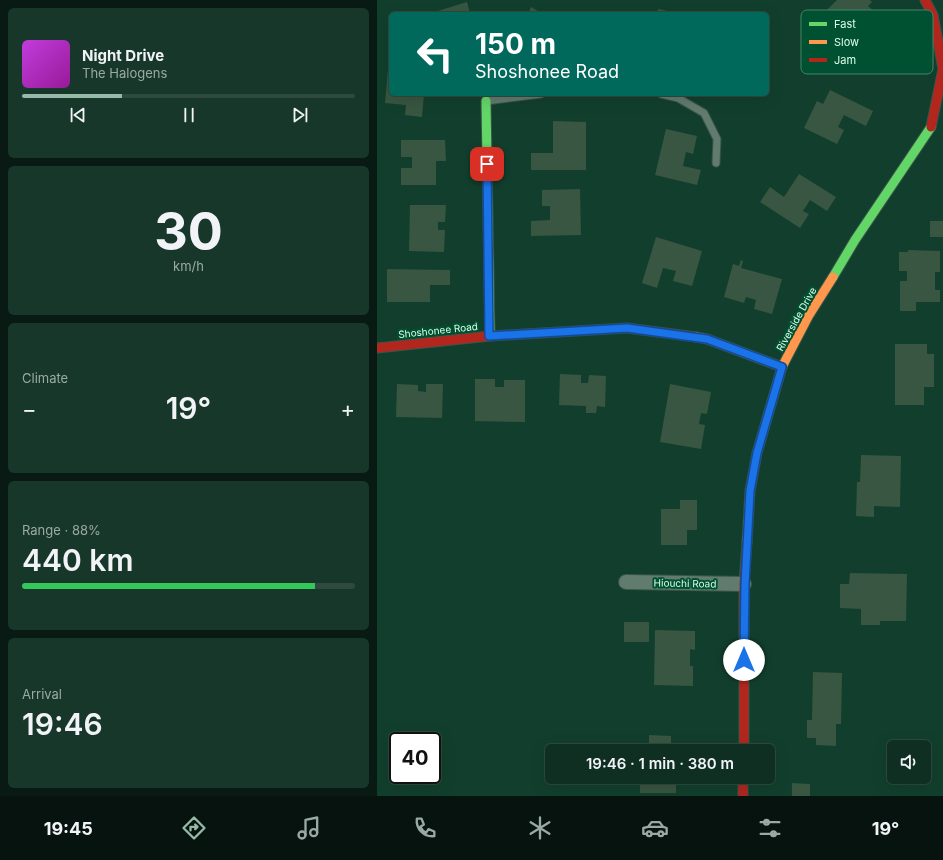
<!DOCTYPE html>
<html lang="en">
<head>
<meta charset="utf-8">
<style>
	:root { --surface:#0e2f22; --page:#17372a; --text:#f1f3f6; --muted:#9ba9a5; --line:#2e4a40; --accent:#95baa7 }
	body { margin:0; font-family:Inter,sans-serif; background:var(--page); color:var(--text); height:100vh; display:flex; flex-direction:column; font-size:15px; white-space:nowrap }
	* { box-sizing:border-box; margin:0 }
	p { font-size:13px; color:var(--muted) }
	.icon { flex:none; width:22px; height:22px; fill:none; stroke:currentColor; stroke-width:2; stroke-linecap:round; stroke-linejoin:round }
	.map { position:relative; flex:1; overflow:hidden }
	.sheet { display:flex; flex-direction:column; gap:8px; padding:8px; background:#081a13; width:377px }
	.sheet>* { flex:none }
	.top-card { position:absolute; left:12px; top:12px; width:380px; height:84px; border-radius:6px; box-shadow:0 4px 16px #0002,0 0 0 1px var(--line); background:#00695c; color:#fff; overflow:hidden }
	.fabs { position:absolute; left:510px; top:740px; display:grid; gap:8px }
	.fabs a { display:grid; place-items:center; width:44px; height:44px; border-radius:6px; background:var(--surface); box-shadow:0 4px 16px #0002,0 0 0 1px var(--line); font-size:20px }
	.speed { position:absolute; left:12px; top:732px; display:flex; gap:8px; font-size:20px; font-weight:700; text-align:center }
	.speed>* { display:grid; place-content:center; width:52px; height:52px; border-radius:50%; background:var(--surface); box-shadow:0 4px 16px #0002,0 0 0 1px var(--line); line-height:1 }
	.speed .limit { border:2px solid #111; border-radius:6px; background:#fff; color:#111 }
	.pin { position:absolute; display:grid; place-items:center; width:34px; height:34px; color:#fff; margin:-17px; border-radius:8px; box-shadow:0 2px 6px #0006 }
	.me { position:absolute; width:44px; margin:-22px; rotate:0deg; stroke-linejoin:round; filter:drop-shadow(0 0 3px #0008) }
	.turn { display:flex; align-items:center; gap:14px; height:84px; padding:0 20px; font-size:18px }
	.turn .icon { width:52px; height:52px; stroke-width:2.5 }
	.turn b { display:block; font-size:28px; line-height:34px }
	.big { font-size:30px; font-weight:600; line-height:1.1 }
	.sheet .widget { flex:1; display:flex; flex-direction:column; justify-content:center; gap:6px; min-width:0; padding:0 14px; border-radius:6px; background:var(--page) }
	.sheet .dial { align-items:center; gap:0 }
	.dial b { font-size:52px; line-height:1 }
	.song { display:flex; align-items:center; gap:12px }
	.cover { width:48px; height:48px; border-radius:6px; background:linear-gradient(135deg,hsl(290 70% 55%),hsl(300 70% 35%)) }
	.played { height:4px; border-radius:2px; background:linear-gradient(90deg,var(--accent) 30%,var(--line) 30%) }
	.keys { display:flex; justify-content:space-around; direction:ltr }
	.heat { display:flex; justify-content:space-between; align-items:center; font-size:22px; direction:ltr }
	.charge { height:6px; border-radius:3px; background:linear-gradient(90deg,#34c759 88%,var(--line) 0) }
	.trip { position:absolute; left:168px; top:744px; width:230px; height:40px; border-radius:6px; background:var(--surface); box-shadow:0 4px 16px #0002,0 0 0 1px var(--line); font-weight:600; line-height:40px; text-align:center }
	.tabs { display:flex; height:64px; justify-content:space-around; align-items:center; background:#06130e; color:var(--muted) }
	.tabs .icon { width:28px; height:28px }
	.tabs .active { color:var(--accent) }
	.tabs b { font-size:18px; color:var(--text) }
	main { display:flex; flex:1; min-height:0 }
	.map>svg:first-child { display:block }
	.building { fill:#385641 }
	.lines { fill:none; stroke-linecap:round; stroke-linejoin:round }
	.lane-casing { stroke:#395649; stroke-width:9 }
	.street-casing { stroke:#395649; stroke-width:16 }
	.fast-casing { stroke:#395649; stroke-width:11 }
	.slow-casing { stroke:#395649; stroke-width:11 }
	.jam-casing { stroke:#395649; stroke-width:11 }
	.lane { stroke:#617b6e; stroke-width:7 }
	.street { stroke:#617b6e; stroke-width:14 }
	.fast { stroke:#63d668; stroke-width:9 }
	.slow { stroke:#ff974d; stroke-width:9 }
	.jam { stroke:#b3261e; stroke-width:9 }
	.route-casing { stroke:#114b97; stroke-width:10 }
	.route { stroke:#1a73e8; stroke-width:7 }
	.labels { text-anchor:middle; stroke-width:4; stroke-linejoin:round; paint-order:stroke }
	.street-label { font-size:10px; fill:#dbfde8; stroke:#005131 }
	.key { fill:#005131; stroke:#428568; stroke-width:1 }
	.key-label { font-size:11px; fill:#dbfde8 }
</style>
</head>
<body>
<main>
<section class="sheet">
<div class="widget">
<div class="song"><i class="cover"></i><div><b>Night Drive</b><p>The Halogens</p></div></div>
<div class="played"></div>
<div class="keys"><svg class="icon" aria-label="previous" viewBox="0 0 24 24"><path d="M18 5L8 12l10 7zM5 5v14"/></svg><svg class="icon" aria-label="pause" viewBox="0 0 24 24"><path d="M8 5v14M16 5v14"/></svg><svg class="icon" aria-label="next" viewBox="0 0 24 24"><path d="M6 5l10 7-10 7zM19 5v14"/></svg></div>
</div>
<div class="widget dial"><b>30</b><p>km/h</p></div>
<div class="widget"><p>Climate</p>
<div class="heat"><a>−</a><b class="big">19°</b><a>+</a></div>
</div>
<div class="widget"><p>Range · 88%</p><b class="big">440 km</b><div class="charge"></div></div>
<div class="widget"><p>Arrival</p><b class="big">19:46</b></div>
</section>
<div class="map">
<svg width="566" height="796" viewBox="0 0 566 796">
	<rect width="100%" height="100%" fill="#123f2d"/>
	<g class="building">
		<polygon points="460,0 493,0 495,2 491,6 500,14 470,46 441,19"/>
		<polygon points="90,2 93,14 51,14"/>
		<polygon points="154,7 166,14 151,14"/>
		<polygon points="281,9 301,13 301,14 280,14"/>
		<polygon points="12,58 14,58 14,94 47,94 45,117 28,115 29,105 8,103"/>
		<polygon points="453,90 496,111 489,126 467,115 461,127 467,130 460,144 427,128 440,101 446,104"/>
		<polygon points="176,121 209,122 209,170 154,170 154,153 176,153"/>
		<polygon points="289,129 320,136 316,154 309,152 306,166 324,170 320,185 278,175"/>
		<polygon points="24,140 68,140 69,161 59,161 59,185 24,185 24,168 35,168 35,157 24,157"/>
		<polygon points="422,174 459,197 450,211 433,200 426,211 432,214 423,228 383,202 393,187 407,197"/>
		<polygon points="203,189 204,235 154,236 154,221 173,220 173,206 165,206 165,190"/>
		<polygon points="33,205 69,205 68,222 61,222 61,230 68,230 67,252 32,251"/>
		<rect x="553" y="221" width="13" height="16"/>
		<polygon points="279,237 325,251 315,286 296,281 299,271 286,268 280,288 265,283"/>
		<polygon points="531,250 563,251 563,272 558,272 558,290 563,290 563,302 539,302 539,311 523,311 523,281 530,281 530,271 522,271 522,252 531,252"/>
		<polygon points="364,260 366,261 364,268 405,279 395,314 377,309 379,300 369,297 367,303 347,297 356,264 362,266"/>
		<polygon points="10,269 73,270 73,285 53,285 53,302 10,302"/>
		<polygon points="518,344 550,344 550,354 557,354 557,387 547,387 547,405 518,405"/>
		<polygon points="183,374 204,375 204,383 211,383 212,375 229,376 228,407 220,406 219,413 209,413 209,406 182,405"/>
		<polygon points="98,379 118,379 118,387 127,387 127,380 148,380 148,422 98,421"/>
		<polygon points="20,384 41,385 41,391 49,392 49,384 66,384 65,418 19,417"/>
		<polygon points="293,384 334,392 330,414 324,413 322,424 328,425 324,449 283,442"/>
		<polygon points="484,455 524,456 523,507 497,506 497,517 479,516 480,482 483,482"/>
		<polygon points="303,500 320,500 320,530 310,530 310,545 284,545 284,509 303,509"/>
		<polygon points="473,573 530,574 529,621 503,621 503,625 484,625 484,609 463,608 463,584 472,584"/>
		<rect x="247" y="622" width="25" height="20"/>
		<polygon points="278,630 318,631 318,650 313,649 313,666 316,666 316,686 277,685"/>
		<polygon points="436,672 465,673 464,724 459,724 459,746 439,745 439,738 430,738 430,720 435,720"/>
		<polygon points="272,735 294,736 294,751 272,751"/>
		<polygon points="271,777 299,777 299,793 263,793 263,778"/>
		<polygon points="415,783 433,784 433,796 415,796"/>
	</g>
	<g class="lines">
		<defs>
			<g id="lane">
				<polyline points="284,94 301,98 327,113 340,139 339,163"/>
				<polyline points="109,101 164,94"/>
			</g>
			<polyline id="street" points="249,582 367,584"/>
			<g id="fast">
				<polyline points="109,101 113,336"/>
				<polyline points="456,277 478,240 554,127"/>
			</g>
			<g id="slow">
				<polyline points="319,337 330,339 405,367"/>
				<polyline points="370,542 373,491 380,453 405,367 432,315 456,277"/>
			</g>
			<g id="jam">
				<polyline points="548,0 556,15 566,69 554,127"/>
				<polyline points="0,348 113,336 250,328 319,337"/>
				<polyline points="367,751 367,584 370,542"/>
				<polyline points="366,777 366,796"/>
			</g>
		</defs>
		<use href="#lane" class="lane-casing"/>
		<use href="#street" class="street-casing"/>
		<use href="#fast" class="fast-casing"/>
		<use href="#slow" class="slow-casing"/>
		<use href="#jam" class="jam-casing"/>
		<use href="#lane" class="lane"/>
		<use href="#street" class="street"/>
		<use href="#fast" class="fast"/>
		<use href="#slow" class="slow"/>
		<use href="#jam" class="jam"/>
	</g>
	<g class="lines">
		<defs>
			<polyline id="route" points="110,164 112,336 250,328 330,339 405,367 380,453 373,491 368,584 367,660"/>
		</defs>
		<use href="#route" class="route-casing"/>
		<use href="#route" class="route"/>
	</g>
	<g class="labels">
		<g class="street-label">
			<text transform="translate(419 319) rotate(-61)" y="4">Riverside Drive</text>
			<text transform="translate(61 330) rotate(-6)" y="4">Shoshonee Road</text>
			<text transform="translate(308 583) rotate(1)" y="4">Hiouchi Road</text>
		</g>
	</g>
	<rect x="424" y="10" width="132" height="64" rx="6" class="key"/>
	<rect x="432" y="22" width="18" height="4" fill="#63d668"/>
	<rect x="432" y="40" width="18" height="4" fill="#ff974d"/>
	<rect x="432" y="58" width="18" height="4" fill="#b3261e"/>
	<g class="key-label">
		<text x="457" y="28">Fast</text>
		<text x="457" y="46">Slow</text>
		<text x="457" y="64">Jam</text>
	</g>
</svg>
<div class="fabs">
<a><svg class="icon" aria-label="sound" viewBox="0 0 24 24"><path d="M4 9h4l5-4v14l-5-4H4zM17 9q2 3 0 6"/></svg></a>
</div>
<div class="speed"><div class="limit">40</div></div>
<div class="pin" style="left:110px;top:164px;background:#d93025"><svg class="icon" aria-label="arrive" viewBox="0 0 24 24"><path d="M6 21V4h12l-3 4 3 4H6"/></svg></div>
<svg class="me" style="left:367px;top:660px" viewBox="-20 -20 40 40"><circle r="19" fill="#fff"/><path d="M0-13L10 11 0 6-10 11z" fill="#1a73e8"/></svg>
<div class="trip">19:46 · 1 min · 380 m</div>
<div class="top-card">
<div class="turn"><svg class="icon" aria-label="left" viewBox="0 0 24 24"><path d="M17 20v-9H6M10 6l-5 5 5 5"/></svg><div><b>150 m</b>Shoshonee Road</div></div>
</div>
</div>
</main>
<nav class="tabs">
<b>19:45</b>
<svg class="icon active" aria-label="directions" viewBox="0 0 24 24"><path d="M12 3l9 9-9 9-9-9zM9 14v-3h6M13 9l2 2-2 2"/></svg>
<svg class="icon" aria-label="music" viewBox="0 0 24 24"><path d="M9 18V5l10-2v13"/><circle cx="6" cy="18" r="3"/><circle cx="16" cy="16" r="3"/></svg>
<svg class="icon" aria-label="phone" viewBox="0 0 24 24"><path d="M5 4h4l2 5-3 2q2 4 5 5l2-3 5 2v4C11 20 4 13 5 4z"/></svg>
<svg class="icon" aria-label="climate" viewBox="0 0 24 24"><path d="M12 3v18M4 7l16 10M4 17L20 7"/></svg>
<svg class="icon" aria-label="car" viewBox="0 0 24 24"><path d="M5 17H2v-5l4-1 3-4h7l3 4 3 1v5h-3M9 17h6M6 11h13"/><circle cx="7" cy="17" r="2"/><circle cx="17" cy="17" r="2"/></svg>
<svg class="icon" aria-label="filters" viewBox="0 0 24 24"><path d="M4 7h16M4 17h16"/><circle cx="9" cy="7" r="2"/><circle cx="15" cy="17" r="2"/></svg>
<b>19°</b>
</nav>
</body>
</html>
